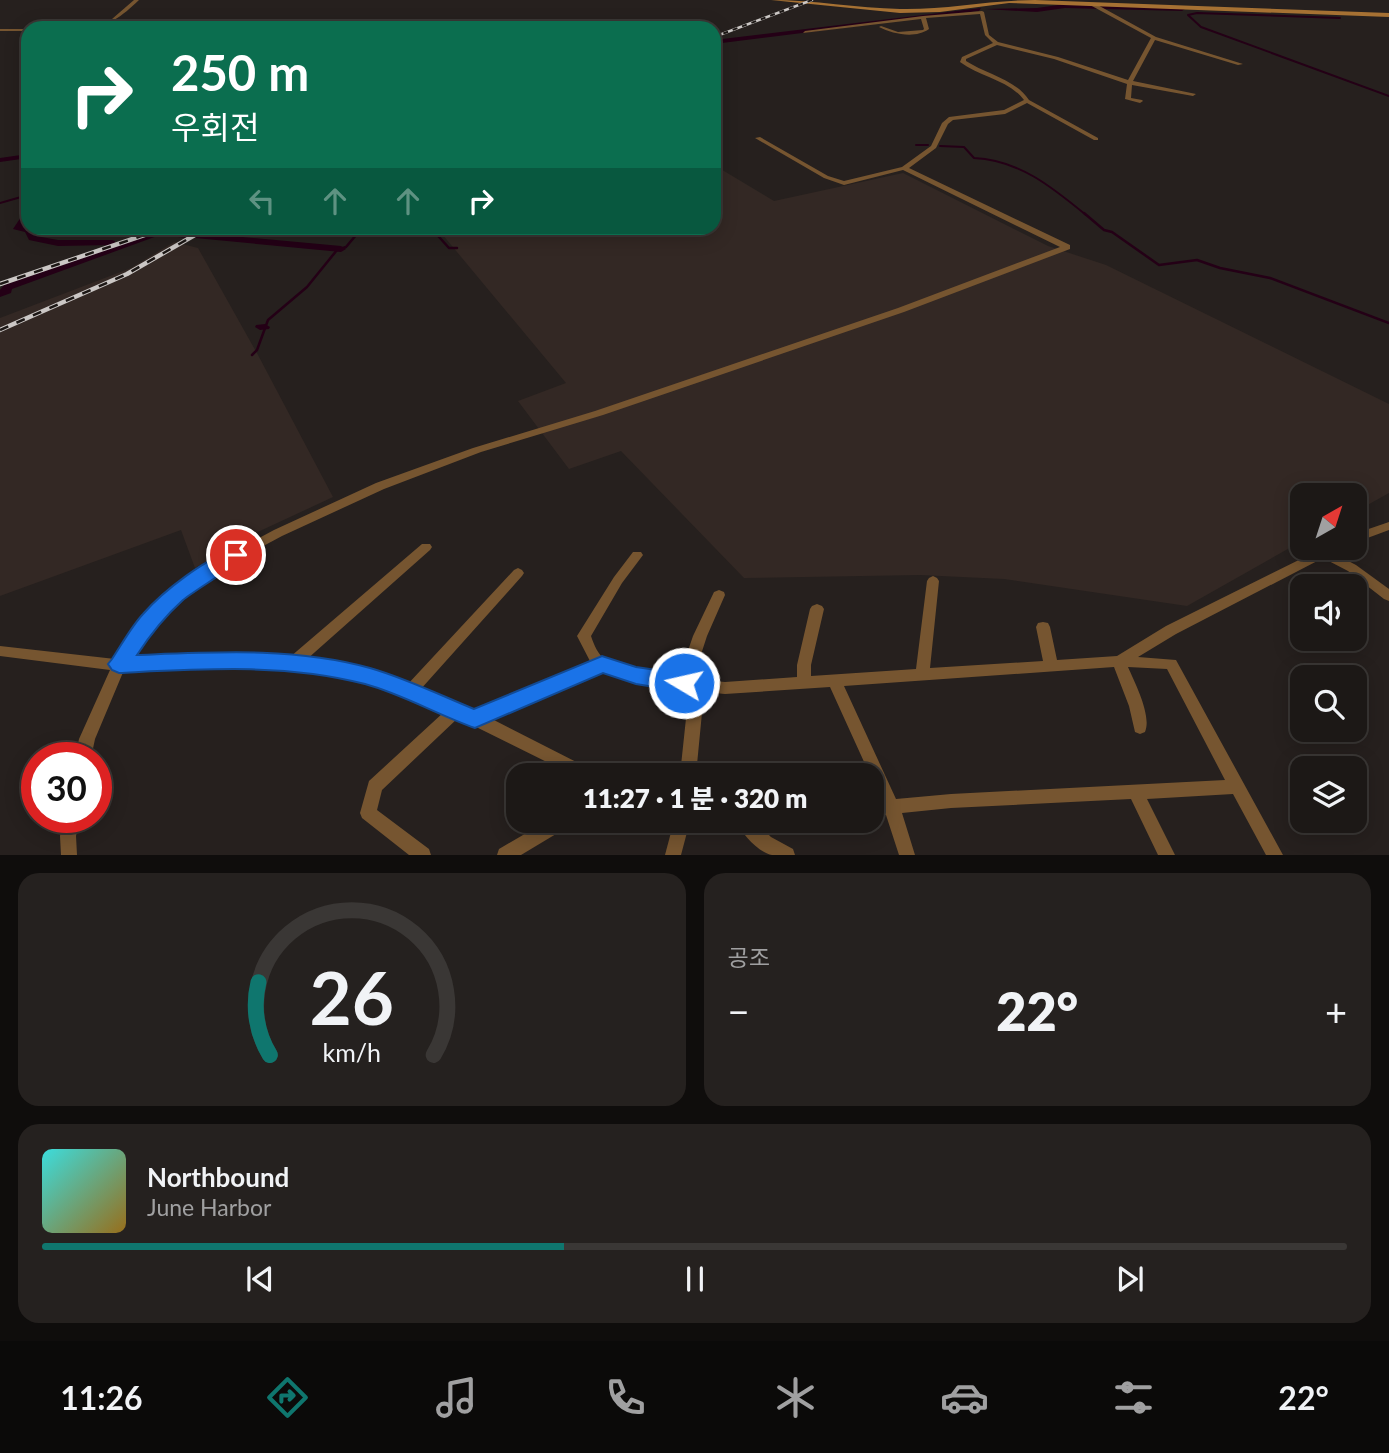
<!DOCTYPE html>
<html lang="ko">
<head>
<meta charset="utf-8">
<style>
	:root { --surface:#1c1816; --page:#25211f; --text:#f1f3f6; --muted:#a0a0a1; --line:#3a3735; --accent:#0f766e }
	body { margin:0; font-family:Lato,"Noto Sans KR",sans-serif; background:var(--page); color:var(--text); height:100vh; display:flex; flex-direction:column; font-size:26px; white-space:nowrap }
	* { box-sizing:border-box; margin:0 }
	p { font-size:23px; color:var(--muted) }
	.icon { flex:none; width:38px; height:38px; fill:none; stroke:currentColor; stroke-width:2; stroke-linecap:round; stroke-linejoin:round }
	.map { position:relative; height:855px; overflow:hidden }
	.drawer { display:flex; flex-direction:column; gap:18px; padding:18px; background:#0f0d0c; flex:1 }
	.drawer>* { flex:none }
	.guide { position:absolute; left:21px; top:21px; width:700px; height:214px; border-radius:21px; box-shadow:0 4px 18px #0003,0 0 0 2px var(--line); background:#0b6e4f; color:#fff; overflow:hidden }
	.needle { width:46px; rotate:39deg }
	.buttons { position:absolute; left:1290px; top:483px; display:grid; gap:14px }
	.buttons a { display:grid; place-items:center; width:77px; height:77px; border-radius:14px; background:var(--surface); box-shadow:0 4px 18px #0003,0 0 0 2px var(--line); font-size:35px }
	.speed { position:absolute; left:21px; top:742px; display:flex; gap:14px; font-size:35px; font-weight:700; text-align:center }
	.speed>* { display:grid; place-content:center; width:91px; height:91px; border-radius:50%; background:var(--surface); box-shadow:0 4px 18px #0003,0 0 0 2px var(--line); line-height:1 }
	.speed .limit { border:10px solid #d22; background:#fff; color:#111 }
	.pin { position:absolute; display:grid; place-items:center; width:60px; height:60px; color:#fff; margin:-30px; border:4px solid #fff; border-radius:50%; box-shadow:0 2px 7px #0007 }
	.me { position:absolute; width:77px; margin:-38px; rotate:279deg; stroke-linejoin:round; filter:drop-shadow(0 0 5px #0008) }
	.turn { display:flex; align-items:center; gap:24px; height:147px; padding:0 35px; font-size:32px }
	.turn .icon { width:91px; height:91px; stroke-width:2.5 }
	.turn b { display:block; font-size:49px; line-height:60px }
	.lanes { display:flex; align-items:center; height:66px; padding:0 35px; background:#0003; justify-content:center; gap:35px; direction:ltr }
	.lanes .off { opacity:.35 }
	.big { font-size:52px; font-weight:800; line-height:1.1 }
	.drawer .tile { flex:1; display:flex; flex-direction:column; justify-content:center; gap:10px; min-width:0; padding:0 24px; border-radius:21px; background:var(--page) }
	.drawer .dial { align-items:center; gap:0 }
	.dial svg { height:182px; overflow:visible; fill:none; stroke:var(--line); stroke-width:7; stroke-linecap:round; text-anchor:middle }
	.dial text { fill:var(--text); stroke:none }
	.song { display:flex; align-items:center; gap:21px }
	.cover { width:84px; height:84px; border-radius:10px; background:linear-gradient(135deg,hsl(180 70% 55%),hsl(40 70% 35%)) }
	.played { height:7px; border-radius:4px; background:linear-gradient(90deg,var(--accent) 40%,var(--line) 40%) }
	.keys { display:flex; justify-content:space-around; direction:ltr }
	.heat { display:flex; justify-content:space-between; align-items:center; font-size:38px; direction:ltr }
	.drawer .tiles { flex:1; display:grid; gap:18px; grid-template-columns:1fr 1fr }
	.tile:last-child { grid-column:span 2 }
	.trip { position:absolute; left:506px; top:763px; width:378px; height:70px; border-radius:21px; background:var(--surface); box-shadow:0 4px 18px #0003,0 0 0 2px var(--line); font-weight:800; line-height:70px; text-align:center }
	.dock { display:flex; height:112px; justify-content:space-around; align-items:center; background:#0b0a09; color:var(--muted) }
	.dock .icon { width:49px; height:49px }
	.dock .current { color:var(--accent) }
	.dock b { font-size:32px; color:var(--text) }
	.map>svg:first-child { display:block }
	.built { fill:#332824 }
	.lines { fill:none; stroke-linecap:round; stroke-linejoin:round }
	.stream-far1 { stroke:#240016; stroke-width:2 }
	.stream { stroke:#240016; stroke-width:2.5 }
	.canal { fill:#240016; fill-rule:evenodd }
	.minor { fill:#765530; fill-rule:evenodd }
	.secondary { fill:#a67133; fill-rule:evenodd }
	.rail-far1-casing { stroke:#cbc7c5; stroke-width:2.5 }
	.rail-casing { stroke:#cbc7c5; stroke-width:4.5 }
	.rail-far1 { stroke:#1c1715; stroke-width:2; stroke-dasharray:5; stroke-linecap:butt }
	.rail { stroke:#1c1715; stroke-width:2.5; stroke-dasharray:9; stroke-linecap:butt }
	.route { fill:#1a73e8; stroke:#114b97; stroke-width:2 }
</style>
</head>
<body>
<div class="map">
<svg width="1389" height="855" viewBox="0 0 1389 855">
	<rect width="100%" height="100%" fill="#26201e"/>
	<g class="built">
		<polygon points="714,165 774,201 903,173 1048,246 1106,265 1389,404 1389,493 1355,512 1354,495 1302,495 1302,541 1187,606 1004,579 920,575 744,578 621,451 569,469 518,401 566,383 437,228 714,228"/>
		<polygon points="174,242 198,248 258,355 333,497 243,539 195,568 181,530 0,596 0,318 131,268"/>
	</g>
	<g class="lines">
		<g class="stream-far1">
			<polyline points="1340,18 1197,13 1188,15 1201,27 1389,96"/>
			<polyline points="916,145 928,145"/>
			<path d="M940 146 964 147 974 158C1019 160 1052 187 1086 215"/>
			<polyline points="0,203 28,195"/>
		</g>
		<g class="stream">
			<polyline points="1084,213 1104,230 1112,232 1159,265 1197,260 1220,268 1270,278 1389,323"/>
			<polyline points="431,228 449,248 457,248"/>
			<polyline points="252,355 257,350 268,320 307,287 337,250 346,247 362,228"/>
		</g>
		<g class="canal">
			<polygon points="1065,4 1182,7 1185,9 1182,11 1065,8 1037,12 985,9 1037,8"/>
			<polygon points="981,8 979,11 714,44 714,40"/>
			<polygon points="28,154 28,158 0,162 0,158"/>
			<path d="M28 210V219L23 227 32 228 36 236 58 240H112L115 241V245C139 236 168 221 192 235L187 238 160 235 12 289 11 293 0 297V290L4 285 113 245 58 246 29 240 25 232 13 229 25 211Z"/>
			<polygon points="198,233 341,246 346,249 341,252 195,238 195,234"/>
			<polygon points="265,324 270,327 269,329 260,330 255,327 256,325"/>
		</g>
		<g class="minor">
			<path d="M134 0H139C122 16 108 28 83 28L88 26 41 28 91 23 93 24 112 19Z"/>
			<path d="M1090 3H1094L1156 37 1243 64 1238 65 1155 40 1133 81 1196 94 1193 96 1132 85 1131 98 1142 100 1143 101 1140 103 1125 99 1127 84 1054 59 997 45 966 59V61C986 74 1015 79 1029 100L1098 138V140H1094L1027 103 1005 114 953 120 948 124 936 148 909 168 1070 245V249L904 312 603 415 481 452 384 489 282 536 219 570 182 598 155 623 131 659 212 655 290 657 422 544H430L432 547 430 550 306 660 368 670 407 685 514 570 518 568 522 570 524 573 522 576 420 690 475 712 591 663 577 636 614 577 633 552H641L643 555 622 583 591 636C594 645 598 655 606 660 623 673 658 674 679 677L693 636 714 592 719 590 724 592 725 595 707 636 693 679 725 682 797 677V665L810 609 812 606 817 604 822 606 824 609 811 665V676L916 669 927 581 929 578 933 576 937 578 939 581 930 668 1043 661 1036 627 1038 623 1043 622 1048 623 1050 627 1057 660 1117 656 1166 626 1315 552 1317 549 1339 548 1333 553 1356 565 1389 589V601L1384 599 1348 571 1323 558 1176 634 1138 657 1176 660 1283 855H1266L1233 794 1147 799 1175 855H1158L1131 799 951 808 902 813 915 855H899L886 815 872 816V802L881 801 872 775H870L830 687 725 694 704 692 696 775H680L689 690 634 681 602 671 490 718 592 770 595 775H573L458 718 382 790 377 810 429 849 431 855H409L362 818 360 813 369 781 444 712C420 703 388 687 364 681 284 663 205 667 124 670L95 739 91 758H75L79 739 110 670 0 656V646L115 659 145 615 172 592 211 564 274 530 376 483 473 448 595 411 898 308 1060 247 903 170 844 185 824 178 755 138 760 137 828 176 844 181 902 167 931 146 942 123 949 117 1004 110 1024 100C1009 80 980 77 960 62L962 57 993 43 985 35 980 14 926 18 929 29C915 39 893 34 879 27L881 26 898 32 923 30 924 29 921 19 803 33 805 31 923 16 982 11 984 12 989 35 998 42 1058 57 1128 80 1151 38 1090 5ZM1114 667 1129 706 1135 732 1140 734 1145 732C1152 716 1135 683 1128 667L1167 669 1225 780 951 794 896 799 844 686Z"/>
			<rect x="0" y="29" width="28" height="2"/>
			<polygon points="26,40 28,40 28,60 25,58"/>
			<polygon points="1389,522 1389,530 1354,543 1354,534"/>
			<polygon points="64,817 80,817 76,836 77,855 61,855 60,836"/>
			<polygon points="547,821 565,821 556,834 521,855 497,855 499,849"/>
			<polygon points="674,821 690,821 681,855 665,855"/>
			<path d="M736 821H755L771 837 793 849 795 855C788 855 780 855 772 855 759 853 741 833 736 821Z"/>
		</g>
		<path class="secondary" d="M771 0C814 0 857 8 900 9 945 10 990 0 1035 0L1389 13V17L1009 3 940 12 900 13Z"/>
		<defs>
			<polyline id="rail-far1" points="714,37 812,0"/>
			<g id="rail">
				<polyline points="0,284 165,228"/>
				<polyline points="0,330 127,274 207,228"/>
			</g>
		</defs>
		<use href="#rail-far1" class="rail-far1-casing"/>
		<use href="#rail" class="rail-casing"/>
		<use href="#rail-far1" class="rail-far1"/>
		<use href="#rail" class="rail"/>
	</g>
	<path class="route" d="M236 549 243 551 245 555C241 563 195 590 183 600 164 617 150 635 137 655 214 652 295 647 370 668 405 678 440 695 474 709L602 656 636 667 684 674 692 677 695 683 692 689 684 692 636 684 603 673 475 728C438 715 402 694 365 684 285 663 201 669 119 673L112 670 108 664 112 659C122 644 131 627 143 614 163 591 207 557 236 549Z"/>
</svg>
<div class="buttons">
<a><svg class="needle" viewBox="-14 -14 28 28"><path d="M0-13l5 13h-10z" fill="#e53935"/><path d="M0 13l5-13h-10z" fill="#a0a0a1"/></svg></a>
<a><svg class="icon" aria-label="sound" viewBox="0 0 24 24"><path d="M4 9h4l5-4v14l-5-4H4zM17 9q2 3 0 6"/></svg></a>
<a><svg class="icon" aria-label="search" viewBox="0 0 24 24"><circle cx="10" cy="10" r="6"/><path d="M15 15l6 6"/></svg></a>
<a><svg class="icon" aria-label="layers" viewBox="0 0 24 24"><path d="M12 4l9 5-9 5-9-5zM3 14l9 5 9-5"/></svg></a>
</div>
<div class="speed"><div class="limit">30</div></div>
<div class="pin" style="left:236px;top:555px;background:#d93025"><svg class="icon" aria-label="arrive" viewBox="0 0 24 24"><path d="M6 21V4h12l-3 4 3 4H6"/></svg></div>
<svg class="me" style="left:684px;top:683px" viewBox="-20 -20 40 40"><circle r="17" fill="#1a73e8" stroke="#fff" stroke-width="3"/><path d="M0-11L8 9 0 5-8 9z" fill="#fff"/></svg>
<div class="trip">11:27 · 1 분 · 320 m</div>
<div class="guide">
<div class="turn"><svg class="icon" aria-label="right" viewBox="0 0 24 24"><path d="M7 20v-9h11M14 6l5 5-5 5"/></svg><div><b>250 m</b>우회전</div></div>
<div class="lanes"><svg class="icon off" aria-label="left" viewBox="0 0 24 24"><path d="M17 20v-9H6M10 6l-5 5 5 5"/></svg><svg class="icon off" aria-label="ahead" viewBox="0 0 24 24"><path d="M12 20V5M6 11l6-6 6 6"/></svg><svg class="icon off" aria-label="ahead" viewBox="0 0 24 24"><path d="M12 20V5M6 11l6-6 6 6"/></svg><svg class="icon" aria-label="right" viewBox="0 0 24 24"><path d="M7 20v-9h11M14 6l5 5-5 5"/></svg></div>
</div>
</div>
<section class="drawer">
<div class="tiles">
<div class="tile dial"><svg viewBox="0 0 100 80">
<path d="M14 69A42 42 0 1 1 86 69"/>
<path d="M14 69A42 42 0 0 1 9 37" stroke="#0f766e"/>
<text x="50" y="56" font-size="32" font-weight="700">26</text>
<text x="50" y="72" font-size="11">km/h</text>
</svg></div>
<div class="tile"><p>공조</p>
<div class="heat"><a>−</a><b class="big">22°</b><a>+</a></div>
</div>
<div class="tile">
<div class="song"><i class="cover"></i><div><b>Northbound</b><p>June Harbor</p></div></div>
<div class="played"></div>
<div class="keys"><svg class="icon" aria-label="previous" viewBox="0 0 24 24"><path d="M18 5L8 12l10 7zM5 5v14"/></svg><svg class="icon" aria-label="pause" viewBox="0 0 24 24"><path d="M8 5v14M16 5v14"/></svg><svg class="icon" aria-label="next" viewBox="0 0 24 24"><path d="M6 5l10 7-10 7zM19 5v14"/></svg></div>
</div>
</div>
</section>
<nav class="dock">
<b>11:26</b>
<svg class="icon current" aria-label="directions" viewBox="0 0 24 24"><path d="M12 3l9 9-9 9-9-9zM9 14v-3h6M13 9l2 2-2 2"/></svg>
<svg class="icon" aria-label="music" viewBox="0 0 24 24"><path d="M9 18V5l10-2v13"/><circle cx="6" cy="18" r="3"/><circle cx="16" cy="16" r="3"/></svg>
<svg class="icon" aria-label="phone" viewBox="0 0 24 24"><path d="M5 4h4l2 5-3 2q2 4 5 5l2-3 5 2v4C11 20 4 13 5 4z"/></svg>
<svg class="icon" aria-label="climate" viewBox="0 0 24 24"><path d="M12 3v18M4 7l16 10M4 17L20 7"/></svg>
<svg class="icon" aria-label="car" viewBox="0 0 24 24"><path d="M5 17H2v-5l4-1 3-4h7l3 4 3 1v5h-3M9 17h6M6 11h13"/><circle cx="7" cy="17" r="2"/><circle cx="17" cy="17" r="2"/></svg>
<svg class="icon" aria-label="filters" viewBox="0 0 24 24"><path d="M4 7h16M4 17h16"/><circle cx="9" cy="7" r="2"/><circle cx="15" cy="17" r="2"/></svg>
<b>22°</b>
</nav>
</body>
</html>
